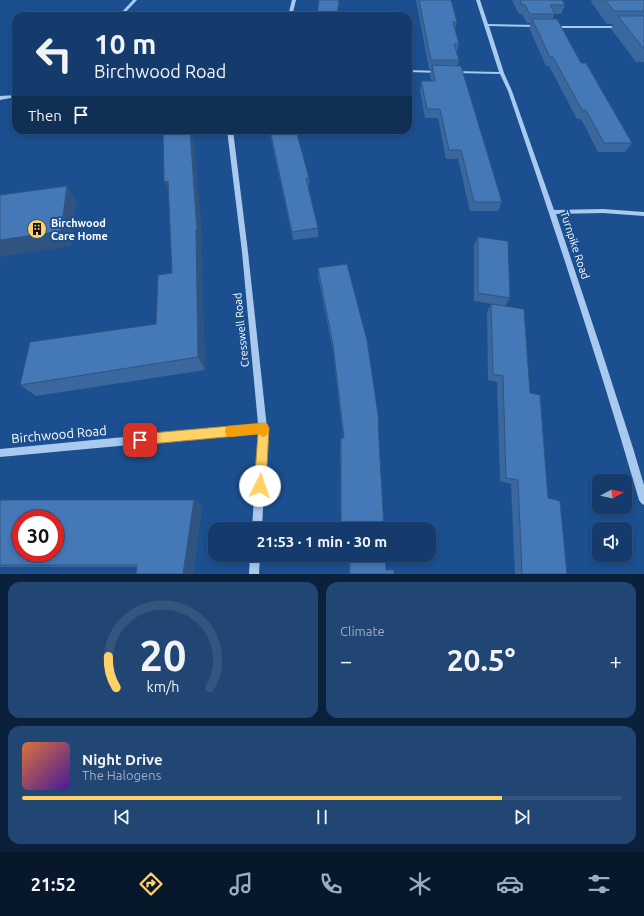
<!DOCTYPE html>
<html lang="en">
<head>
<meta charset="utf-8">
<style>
	:root { --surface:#143b6b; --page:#214673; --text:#f1f3f6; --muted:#9dadc1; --line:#33557e; --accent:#ffd166 }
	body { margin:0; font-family:Ubuntu,sans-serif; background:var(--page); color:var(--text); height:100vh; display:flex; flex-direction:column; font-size:15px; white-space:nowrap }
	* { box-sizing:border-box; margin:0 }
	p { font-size:13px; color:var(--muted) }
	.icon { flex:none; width:22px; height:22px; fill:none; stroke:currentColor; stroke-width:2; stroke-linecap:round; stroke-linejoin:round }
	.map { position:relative; height:574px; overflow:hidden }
	.sheet { display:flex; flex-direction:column; gap:8px; padding:8px; background:#0b203b; flex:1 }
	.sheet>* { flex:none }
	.top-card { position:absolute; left:12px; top:12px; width:400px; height:122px; border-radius:12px; box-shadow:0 2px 6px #0003,0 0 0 1px var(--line); background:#143b6b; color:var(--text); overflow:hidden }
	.needle { width:26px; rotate:82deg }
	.buttons { position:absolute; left:592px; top:474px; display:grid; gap:8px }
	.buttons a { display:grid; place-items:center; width:40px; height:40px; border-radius:8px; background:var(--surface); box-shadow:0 2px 6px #0003,0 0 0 1px var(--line); font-size:20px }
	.speed { position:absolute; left:12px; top:510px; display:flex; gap:8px; font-size:20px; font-weight:700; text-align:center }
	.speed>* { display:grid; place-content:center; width:52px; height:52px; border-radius:50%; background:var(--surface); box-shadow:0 2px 6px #0003,0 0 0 1px var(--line); line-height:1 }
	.speed .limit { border:6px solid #d22; background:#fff; color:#111 }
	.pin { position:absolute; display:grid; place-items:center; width:34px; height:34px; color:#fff; margin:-17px; border-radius:8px; box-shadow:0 2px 6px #0006 }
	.me { position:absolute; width:44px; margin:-22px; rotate:4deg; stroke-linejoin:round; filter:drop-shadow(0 0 3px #0008) }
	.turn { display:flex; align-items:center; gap:14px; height:84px; padding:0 16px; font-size:18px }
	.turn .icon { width:52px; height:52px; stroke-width:2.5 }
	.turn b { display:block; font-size:28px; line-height:34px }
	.then { display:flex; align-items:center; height:38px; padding:0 16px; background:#0003; gap:8px; font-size:15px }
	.big { font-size:30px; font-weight:700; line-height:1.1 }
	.sheet .tile { flex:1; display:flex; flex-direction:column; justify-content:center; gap:6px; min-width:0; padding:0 14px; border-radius:12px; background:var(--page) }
	.sheet .dial { align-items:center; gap:0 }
	.dial svg { height:104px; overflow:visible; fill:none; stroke:var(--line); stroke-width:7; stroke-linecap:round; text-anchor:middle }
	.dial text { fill:var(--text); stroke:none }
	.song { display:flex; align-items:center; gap:12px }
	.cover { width:48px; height:48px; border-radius:6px; background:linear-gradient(135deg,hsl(20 70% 55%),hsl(260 70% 35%)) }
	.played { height:4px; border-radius:2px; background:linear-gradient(90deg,var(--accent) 80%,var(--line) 80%) }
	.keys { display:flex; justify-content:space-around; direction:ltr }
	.heat { display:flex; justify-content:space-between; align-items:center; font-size:22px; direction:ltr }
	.sheet .tiles { flex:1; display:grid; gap:8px; grid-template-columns:1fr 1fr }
	.tile:last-child { grid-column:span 2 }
	.trip { position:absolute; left:208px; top:522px; width:228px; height:40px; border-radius:12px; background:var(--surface); box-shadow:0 2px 6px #0003,0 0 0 1px var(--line); font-weight:700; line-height:40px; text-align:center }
	.tab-bar { display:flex; height:64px; justify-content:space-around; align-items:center; background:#08182b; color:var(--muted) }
	.tab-bar .icon { width:28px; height:28px }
	.tab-bar .on { color:var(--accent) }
	.tab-bar b { font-size:18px; color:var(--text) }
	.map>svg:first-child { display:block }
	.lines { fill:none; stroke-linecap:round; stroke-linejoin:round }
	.minor { fill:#a9c9ee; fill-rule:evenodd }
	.wall { fill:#3a679d }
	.shaded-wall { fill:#305480 }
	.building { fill:#4478b7; stroke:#305480; fill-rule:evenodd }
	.route { fill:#ffd166; stroke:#a68842 }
	.slow { fill:#f59e0b }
	.labels { text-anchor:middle; stroke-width:4; stroke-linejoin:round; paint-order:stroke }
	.poi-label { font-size:11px; font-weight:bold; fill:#fff; stroke:#1b4f8f; text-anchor:start }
	.street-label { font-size:11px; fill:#fff; stroke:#1b4f8f }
	.near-street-label { font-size:13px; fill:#fff; stroke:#1b4f8f }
</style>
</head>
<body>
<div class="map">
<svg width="644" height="574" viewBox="0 0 644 574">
	<rect width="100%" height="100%" fill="#1b4f8f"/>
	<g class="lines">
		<g class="minor">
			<polygon points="133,0 137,0 122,16 118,16"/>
			<polygon points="292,0 296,0 292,16 288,16"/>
			<path d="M476 0H480L488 24 538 25 540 26 538 27 489 26 504 73 512 91 554 210 603 209 644 212V216L603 213 556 214 600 346 633 448 644 485V505L641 503 639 500C599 362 554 227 508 91L500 74 454 73 452 72 454 71 499 72Z"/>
			<polygon points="550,26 620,26 622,27 620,28 550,28"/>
			<polygon points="408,70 440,71 442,72 440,73 408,72"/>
			<polygon points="16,95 16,97 0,100 0,96"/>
			<polygon points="227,130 233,130 248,252 267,428 262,529 252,529 258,433 0,457 0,449 258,424 242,252"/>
			<polygon points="250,555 260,555 259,574 249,574"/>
		</g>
	</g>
	<g class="wall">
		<polygon points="416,0 451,0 457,22 455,29 459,44 457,52 459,60 458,65 502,202 498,211 470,211 458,159 446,159 438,118 425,118 420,90 421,81 431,81 430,74 431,69 429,69"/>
		<polygon points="512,0 562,0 565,5 561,14 554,14 553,19 632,143 625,152 598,152 581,119 577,119 549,66 546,66 529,28 531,23 527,23 522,14 519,14"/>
		<polygon points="592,0 644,0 644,62 636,62 611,29 613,24 607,24 591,2"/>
		<polygon points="269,130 296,130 309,178 309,187 308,187 318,228 318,237 293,240"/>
		<polygon points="164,182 203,245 201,245 205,370 36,396 20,385 156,324 172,273 169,194"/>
		<polygon points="478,237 510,298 505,306 474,301 474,245"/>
		<polygon points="318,268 379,421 378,425 384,529 341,529 340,443 341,438 343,438 333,352 318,276"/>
		<polygon points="491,304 530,393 548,498 567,574 515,574 511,484 500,481 497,382 488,380 487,312"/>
		<polygon points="0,500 194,500 202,506 193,574 136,574 137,567 0,567"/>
		<polygon points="349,555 385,555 386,570 394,574 349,574"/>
	</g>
	<g class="shaded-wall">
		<polygon points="190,130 193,130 203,245 201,245 205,370 198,357"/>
		<polygon points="168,181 171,198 164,182"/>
		<polygon points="67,186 77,201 71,246 0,257 0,240"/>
		<polygon points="194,500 202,506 193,574 183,574"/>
	</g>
	<g class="building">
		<polygon points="319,0 339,0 337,16 317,16"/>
		<polygon points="419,0 451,0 457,22 453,22 459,44 454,44 459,60 431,60"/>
		<polygon points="520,0 562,0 565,5 550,5 555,14 530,14 525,5 522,5"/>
		<polygon points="605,0 644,0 644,11 614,11"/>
		<polygon points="618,16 644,16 644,49"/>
		<polygon points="532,19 557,19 581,63 586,63 632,143 604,143 586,110 582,110 553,57 550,57"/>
		<polygon points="432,65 461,66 502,202 474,202 461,150 449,150 440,109 427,109 421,81 435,81"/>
		<polygon points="163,130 190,130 197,230 196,230 198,357 20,385 30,342 156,324 158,275 172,273 168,181 164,182"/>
		<polygon points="270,130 296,130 309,178 306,178 318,228 292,232"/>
		<polygon points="67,186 61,231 0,240 0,195"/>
		<polygon points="478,237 508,241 510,298 478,293"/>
		<polygon points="347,264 367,340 379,421 378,421 384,529 341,529 341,438 344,438 333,345 318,268"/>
		<polygon points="491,304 524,309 530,393 540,395 548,498 560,501 567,574 522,574 518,480 506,478 503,376 493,374"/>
		<path d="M0 500H194L183 574H136L137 565H0ZM21 519H55V553H21Z"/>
		<polygon points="350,555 385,555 386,570 394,570 394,574 350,574"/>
	</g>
	<polygon class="route" points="264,423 267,424 269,428 266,486 264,490 260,492 256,490 254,486 258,434 140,445 136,444 134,440 136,436 140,434"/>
	<polygon class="slow" points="264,423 267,424 269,428 267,435 263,437 259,434 230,437 226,435 225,431 226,427 230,426"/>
	<defs>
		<symbol id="building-disc" viewBox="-11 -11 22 22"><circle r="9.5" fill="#ffd166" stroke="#1b4f8f"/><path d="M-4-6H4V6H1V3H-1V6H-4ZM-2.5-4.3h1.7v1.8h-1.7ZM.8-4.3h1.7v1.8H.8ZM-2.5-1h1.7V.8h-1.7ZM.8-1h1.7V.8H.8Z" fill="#111"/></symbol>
	</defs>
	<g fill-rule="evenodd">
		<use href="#building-disc" x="26" y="218" width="22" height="22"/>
	</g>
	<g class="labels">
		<g class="poi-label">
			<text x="51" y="227">Birchwood<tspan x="51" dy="13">Care Home</tspan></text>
		</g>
		<g class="street-label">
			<text transform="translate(575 245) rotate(72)" y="4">Turnpike Road</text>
			<text transform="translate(241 330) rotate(-96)" y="4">Cresswell Road</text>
		</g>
		<g class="near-street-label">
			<text transform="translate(59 434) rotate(-5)" y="5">Birchwood Road</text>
		</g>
	</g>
</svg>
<div class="buttons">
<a><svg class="needle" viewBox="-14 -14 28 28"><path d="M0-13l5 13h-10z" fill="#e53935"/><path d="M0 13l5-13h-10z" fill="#9dadc1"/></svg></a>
<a><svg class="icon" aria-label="sound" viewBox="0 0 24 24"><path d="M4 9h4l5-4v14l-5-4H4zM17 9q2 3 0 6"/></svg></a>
</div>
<div class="speed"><div class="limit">30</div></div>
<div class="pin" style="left:140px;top:440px;background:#d93025"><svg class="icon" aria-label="arrive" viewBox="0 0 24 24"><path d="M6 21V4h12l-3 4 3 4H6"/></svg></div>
<svg class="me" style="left:260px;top:486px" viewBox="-20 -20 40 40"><circle r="19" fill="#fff"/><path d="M0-13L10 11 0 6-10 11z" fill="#ffd166"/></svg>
<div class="trip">21:53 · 1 min · 30 m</div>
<div class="top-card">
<div class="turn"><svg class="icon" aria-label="left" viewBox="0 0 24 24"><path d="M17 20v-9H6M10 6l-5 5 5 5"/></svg><div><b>10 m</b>Birchwood Road</div></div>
<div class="then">Then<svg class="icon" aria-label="arrive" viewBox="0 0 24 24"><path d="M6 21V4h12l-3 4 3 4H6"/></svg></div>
</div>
</div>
<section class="sheet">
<div class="tiles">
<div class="tile dial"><svg viewBox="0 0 100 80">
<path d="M14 69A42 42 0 1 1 86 69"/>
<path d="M14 69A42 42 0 0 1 8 45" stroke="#ffd166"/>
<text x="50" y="56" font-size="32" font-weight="700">20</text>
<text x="50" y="72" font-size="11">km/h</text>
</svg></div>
<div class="tile"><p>Climate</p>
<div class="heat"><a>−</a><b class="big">20.5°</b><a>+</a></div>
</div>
<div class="tile">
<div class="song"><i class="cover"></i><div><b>Night Drive</b><p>The Halogens</p></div></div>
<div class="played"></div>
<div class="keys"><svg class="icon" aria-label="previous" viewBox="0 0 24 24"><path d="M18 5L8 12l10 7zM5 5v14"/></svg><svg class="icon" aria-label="pause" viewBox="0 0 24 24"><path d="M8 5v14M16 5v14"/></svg><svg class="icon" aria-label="next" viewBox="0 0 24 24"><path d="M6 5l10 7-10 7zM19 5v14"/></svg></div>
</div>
</div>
</section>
<nav class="tab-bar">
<b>21:52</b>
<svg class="icon on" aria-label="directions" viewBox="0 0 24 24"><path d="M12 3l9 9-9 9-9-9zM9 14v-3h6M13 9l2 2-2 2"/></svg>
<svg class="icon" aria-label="music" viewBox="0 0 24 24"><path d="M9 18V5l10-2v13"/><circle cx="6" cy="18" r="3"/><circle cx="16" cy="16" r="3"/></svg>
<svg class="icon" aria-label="phone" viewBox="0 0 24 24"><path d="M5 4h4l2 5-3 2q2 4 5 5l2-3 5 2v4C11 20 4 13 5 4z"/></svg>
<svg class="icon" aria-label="climate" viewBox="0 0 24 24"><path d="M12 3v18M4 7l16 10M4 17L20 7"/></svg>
<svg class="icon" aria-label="car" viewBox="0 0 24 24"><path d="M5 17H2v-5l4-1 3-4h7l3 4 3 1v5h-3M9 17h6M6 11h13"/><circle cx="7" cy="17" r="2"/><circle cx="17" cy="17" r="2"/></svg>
<svg class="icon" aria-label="filters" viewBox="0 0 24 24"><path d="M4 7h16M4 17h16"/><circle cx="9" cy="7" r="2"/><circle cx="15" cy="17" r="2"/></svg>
</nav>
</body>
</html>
